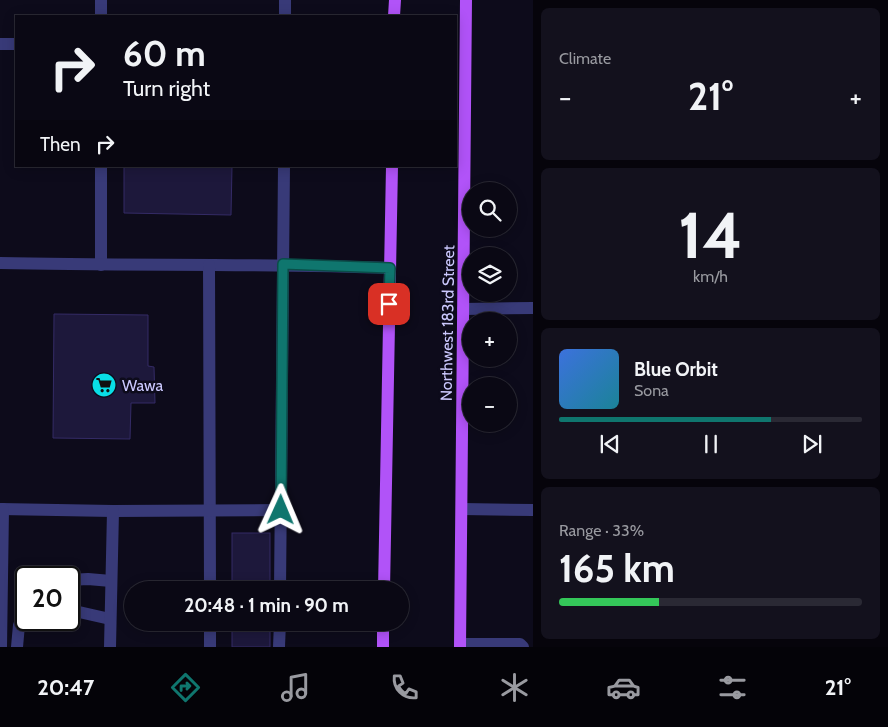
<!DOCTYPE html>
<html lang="en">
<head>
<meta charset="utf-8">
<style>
	:root { --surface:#0a0814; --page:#13111d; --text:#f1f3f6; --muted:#999aa0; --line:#2a2934; --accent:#0f766e }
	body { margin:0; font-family:Cabin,sans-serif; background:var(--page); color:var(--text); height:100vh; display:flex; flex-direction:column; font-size:19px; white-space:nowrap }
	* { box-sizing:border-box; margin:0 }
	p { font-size:16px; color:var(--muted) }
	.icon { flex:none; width:28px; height:28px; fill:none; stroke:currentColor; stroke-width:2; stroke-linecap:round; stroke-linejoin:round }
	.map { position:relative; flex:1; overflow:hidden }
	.sheet { display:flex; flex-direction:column; gap:8px; padding:8px; background:#06040b; width:355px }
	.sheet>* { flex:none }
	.guide { position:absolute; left:15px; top:15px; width:442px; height:152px; border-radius:0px; box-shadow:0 2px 12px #0003,0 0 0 1px var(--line); background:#0a0814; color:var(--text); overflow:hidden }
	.controls { position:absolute; left:462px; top:182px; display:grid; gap:10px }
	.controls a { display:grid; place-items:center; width:55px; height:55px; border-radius:50%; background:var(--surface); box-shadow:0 2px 12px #0003,0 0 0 1px var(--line); font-size:25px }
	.speed { position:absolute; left:15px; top:566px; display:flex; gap:10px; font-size:25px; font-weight:700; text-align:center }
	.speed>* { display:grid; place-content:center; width:65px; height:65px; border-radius:50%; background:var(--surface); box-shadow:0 2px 12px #0003,0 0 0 1px var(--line); line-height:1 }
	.speed .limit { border:2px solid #111; border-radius:8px; background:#fff; color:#111 }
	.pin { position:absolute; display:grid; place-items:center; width:42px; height:42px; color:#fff; margin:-21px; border-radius:10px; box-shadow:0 2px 8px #0006 }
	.me { position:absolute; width:55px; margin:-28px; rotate:1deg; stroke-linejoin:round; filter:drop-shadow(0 0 4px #0008) }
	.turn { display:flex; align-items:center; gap:18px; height:105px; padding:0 25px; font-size:22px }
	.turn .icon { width:65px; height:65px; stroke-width:2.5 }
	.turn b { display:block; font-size:35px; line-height:42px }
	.then { display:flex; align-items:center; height:48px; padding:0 25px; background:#0003; gap:10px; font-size:19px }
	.big { font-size:38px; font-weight:700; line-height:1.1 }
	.sheet .tile { flex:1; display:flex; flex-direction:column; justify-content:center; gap:8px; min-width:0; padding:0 18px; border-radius:8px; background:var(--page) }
	.sheet .dial { align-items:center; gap:0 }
	.dial b { font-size:65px; line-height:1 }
	.song { display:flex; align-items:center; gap:15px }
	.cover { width:60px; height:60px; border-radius:8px; background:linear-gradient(135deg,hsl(220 70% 55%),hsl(190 70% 35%)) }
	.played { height:5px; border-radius:2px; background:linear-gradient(90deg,var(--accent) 70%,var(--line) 70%) }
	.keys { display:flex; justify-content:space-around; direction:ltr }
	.heat { display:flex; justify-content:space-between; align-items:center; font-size:28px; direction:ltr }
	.charge { height:8px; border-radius:4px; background:linear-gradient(90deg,#34c759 33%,var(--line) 0) }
	.trip { position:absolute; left:124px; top:581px; width:285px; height:50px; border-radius:25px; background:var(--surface); box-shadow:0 2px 12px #0003,0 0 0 1px var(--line); font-weight:700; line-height:50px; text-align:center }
	.dock { display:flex; height:80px; justify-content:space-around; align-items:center; background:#040308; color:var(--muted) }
	.dock .icon { width:35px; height:35px }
	.dock .active { color:var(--accent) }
	.dock b { font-size:22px; color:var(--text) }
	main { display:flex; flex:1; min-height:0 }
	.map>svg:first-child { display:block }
	.building { fill:#1d183b; stroke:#342b66 }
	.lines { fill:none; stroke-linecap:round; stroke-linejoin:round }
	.minor { stroke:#383a78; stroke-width:12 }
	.major { stroke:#b153f8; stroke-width:12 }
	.route-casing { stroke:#0a4d48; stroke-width:12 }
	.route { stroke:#0f766e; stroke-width:9 }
	.labels { text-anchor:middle; stroke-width:5; stroke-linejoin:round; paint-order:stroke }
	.street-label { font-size:16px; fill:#cbc8fd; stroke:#0d0b1b }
	.poi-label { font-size:16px; fill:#cbc8fd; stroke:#0d0b1b; text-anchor:start }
</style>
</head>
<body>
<main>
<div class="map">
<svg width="533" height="647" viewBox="0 0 533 647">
	<rect width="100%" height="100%" fill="#0d0b1b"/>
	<g class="building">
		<polygon points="124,166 232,166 231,215 124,213"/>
		<polygon points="54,314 148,315 148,366 154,367 155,403 131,403 130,439 53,438"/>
		<rect x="232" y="533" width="38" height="57"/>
		<rect x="232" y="622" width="38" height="25"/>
	</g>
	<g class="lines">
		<g class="minor">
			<polyline points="101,16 101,0"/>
			<polyline points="285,16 285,0"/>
			<polyline points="0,44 16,44"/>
			<polyline points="101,166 101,265"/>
			<path d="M0 263C130 266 260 263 390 268"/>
			<polyline points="209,265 210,590"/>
			<polyline points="463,309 533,308"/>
			<polyline points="0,509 113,511 281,510"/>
			<polyline points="462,509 533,510"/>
			<polyline points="69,580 88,579 111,581"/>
			<polyline points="280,590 284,166"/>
			<polyline points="69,612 79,612 110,619"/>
			<polyline points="210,622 210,647"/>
			<polyline points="461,644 520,644 523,647"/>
			<polyline points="1,647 3,509"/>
			<polyline points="17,647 19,625 29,620"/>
			<polyline points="110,647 113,511"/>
			<polyline points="279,647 280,622"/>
		</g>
		<g class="major">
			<polyline points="394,16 395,0"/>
			<polyline points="384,590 392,166"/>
			<polyline points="383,647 383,622"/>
			<polyline points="460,647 466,0"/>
		</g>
	</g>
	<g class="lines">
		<defs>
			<polyline id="route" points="281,510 283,264 390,268 389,304"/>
		</defs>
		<use href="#route" class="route-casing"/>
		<use href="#route" class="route"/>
	</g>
	<defs>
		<symbol id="supermarket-disc" viewBox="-11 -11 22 22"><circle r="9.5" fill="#09dee7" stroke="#0d0b1b"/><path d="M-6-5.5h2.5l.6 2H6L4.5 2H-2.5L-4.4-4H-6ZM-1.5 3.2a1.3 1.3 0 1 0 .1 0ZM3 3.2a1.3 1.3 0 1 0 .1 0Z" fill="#111"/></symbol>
	</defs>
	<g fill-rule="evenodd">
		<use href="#supermarket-disc" x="90" y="371" width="28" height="28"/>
	</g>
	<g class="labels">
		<g class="street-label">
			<text transform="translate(447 323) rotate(-89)" y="6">Northwest 183rd Street</text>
		</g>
		<g class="poi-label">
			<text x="122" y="391">Wawa</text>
		</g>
	</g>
</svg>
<div class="controls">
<a><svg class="icon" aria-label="search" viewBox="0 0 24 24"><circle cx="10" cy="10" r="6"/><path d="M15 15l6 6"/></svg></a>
<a><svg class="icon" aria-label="layers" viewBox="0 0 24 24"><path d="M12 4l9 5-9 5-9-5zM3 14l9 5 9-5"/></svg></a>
<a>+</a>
<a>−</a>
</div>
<div class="speed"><div class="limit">20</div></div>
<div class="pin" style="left:389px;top:304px;background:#d93025"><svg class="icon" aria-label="arrive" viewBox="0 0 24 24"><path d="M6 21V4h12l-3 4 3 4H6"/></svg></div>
<svg class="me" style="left:281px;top:510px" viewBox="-20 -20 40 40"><path d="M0-17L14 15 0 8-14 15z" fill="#0f766e" stroke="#fff" stroke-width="4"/></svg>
<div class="trip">20:48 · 1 min · 90 m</div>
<div class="guide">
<div class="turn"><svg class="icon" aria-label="right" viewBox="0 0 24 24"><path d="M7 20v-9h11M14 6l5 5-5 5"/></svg><div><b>60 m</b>Turn right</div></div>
<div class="then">Then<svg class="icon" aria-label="right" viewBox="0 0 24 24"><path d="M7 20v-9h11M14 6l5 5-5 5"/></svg></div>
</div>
</div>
<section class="sheet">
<div class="tile"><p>Climate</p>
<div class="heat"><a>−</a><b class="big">21°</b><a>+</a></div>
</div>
<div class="tile dial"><b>14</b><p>km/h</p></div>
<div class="tile">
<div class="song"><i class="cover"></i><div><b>Blue Orbit</b><p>Sona</p></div></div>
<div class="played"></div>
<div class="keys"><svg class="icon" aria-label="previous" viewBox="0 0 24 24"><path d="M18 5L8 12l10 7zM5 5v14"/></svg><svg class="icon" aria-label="pause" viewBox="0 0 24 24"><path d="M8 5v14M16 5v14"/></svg><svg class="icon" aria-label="next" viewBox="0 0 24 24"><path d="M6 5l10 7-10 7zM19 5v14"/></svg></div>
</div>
<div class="tile"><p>Range · 33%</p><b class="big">165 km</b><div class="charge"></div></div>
</section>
</main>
<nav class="dock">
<b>20:47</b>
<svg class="icon active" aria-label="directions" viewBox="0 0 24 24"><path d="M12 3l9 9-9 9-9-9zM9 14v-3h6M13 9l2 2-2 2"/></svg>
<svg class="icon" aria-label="music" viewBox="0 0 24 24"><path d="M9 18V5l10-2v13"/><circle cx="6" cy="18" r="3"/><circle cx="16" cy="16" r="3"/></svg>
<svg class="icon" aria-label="phone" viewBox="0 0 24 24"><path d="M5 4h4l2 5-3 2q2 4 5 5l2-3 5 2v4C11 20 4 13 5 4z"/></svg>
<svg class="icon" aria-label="climate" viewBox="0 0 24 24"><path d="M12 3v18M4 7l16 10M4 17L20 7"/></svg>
<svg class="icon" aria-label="car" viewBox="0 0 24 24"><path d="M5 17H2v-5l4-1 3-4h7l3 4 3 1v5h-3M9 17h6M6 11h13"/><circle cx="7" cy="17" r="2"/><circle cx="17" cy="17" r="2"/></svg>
<svg class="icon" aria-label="filters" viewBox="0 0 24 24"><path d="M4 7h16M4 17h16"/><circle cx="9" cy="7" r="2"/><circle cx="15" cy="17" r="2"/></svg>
<b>21°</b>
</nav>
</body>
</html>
